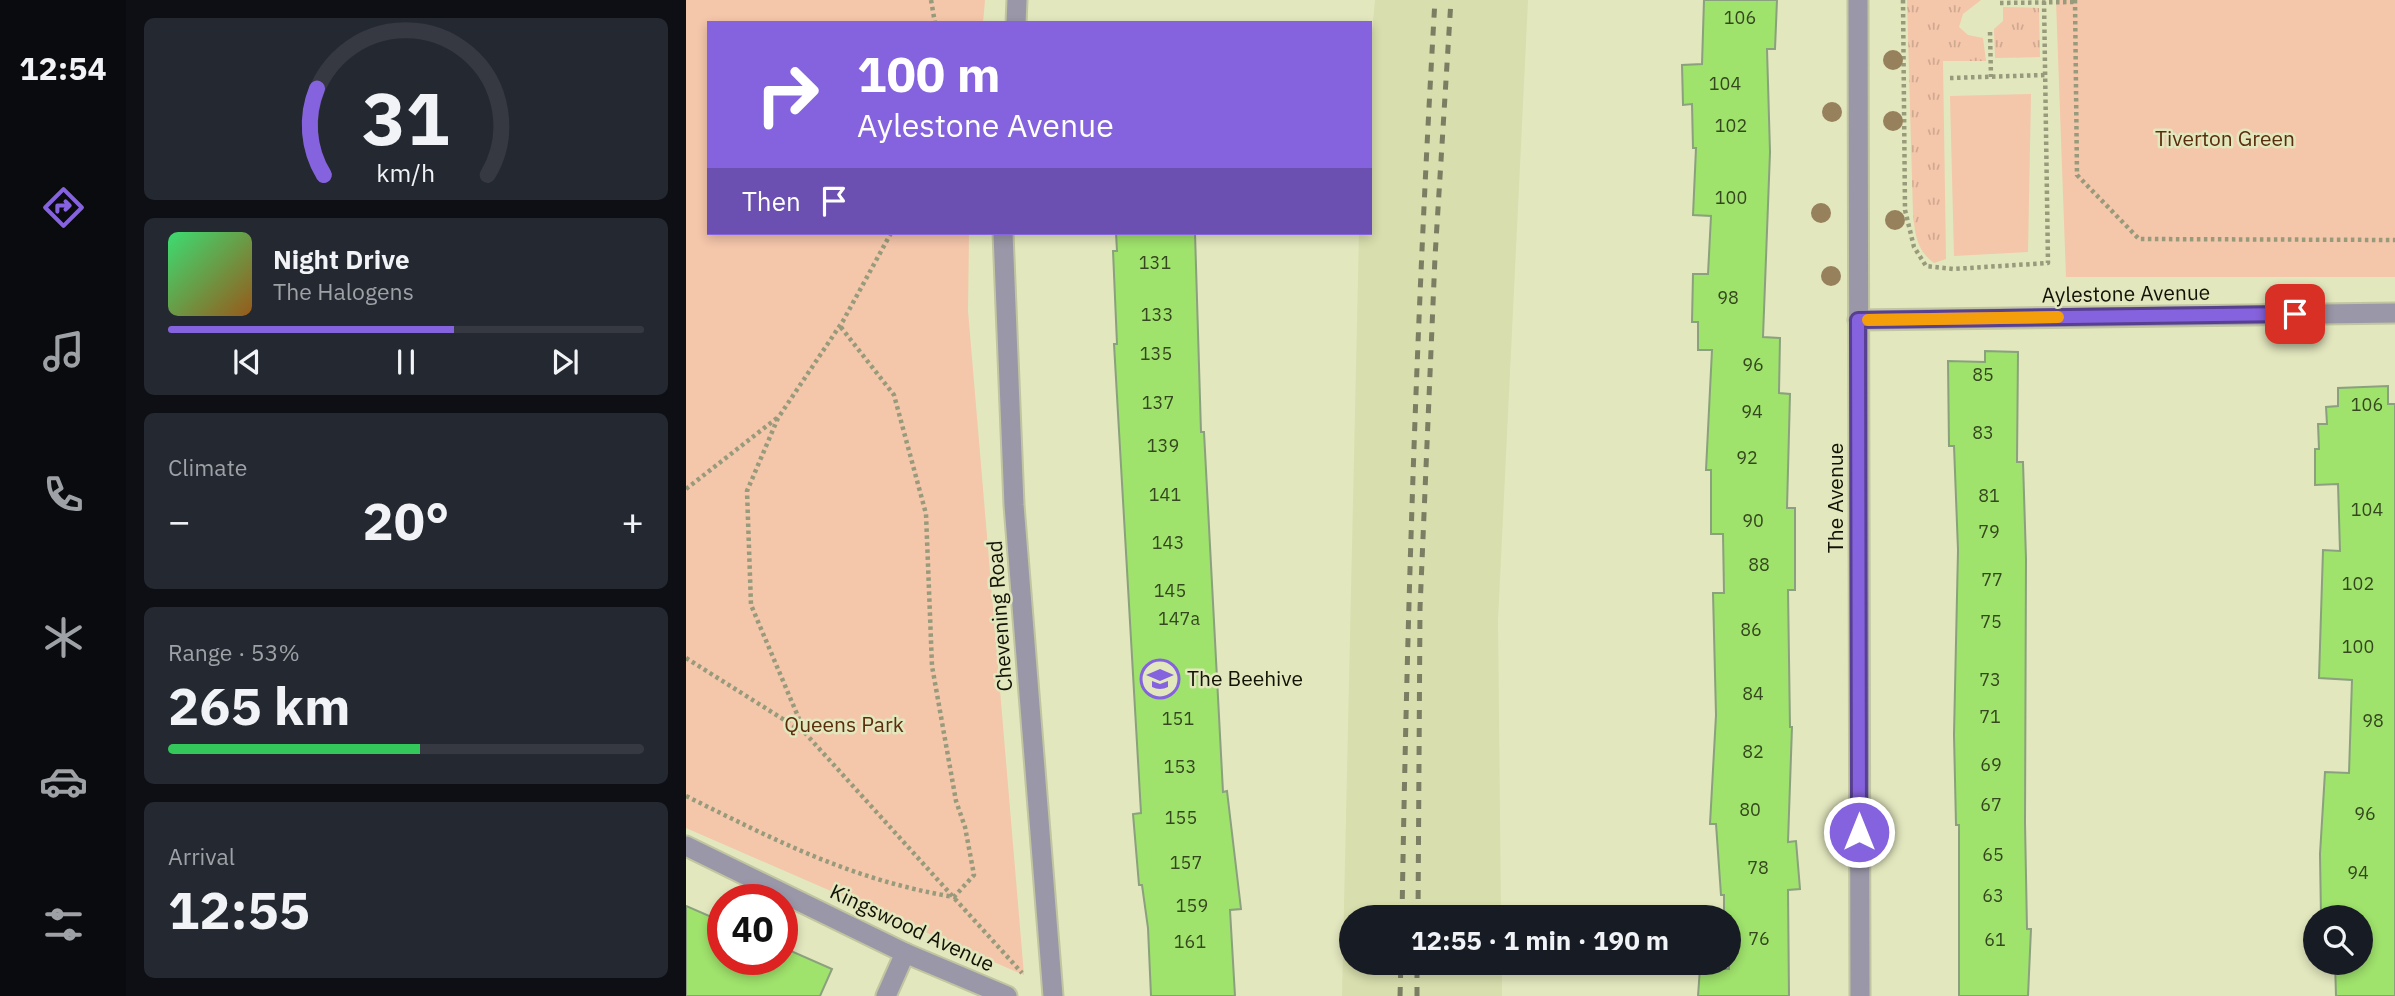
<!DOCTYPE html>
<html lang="en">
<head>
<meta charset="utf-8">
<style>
	:root { --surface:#171b24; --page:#242831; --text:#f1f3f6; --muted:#9ea1a6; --line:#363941; --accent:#8663de }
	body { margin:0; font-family:"IBM Plex Sans",sans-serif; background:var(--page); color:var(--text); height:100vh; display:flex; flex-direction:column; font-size:26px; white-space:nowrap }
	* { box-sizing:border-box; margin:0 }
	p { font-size:23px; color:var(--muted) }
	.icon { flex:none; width:38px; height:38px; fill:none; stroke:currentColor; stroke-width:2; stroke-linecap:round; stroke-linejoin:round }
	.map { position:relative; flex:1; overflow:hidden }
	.side { display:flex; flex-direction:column; gap:18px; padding:18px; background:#0d0f14; width:560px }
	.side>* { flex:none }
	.top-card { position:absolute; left:21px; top:21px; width:665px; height:214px; border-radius:0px; box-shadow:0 4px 10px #0003; background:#8663de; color:#fff; overflow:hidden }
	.fabs { position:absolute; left:1617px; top:905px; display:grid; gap:14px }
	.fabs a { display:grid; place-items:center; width:70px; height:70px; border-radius:50%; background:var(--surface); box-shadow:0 4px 10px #0003; font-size:35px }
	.speed { position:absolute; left:21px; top:884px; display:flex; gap:14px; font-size:35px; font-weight:700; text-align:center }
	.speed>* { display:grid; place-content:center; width:91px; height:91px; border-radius:50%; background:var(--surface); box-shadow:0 4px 10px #0003; line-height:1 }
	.speed .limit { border:10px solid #d22; background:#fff; color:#111 }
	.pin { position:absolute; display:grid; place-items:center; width:60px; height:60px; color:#fff; margin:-30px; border-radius:14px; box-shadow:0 4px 10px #0006 }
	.me { position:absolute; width:77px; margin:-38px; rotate:0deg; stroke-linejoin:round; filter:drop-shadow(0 0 5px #0008) }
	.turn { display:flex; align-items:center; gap:24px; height:147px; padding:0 35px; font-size:32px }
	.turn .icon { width:91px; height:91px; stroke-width:2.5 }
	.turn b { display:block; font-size:49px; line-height:60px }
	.then { display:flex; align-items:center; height:66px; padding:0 35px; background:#0003; gap:14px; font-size:26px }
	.big { font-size:52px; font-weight:800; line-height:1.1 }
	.side .card { flex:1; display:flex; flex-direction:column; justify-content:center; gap:10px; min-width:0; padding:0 24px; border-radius:10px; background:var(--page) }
	.side .dial { align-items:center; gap:0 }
	.dial svg { height:182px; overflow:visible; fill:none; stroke:var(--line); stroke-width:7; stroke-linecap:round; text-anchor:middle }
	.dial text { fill:var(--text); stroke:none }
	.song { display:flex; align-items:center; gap:21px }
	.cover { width:84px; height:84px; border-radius:10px; background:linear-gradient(135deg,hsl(140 70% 55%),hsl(30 70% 35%)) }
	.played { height:7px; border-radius:4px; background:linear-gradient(90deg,var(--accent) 60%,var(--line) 60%) }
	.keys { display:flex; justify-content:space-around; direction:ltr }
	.heat { display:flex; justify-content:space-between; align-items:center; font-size:38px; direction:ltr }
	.charge { height:10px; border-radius:5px; background:linear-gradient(90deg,#34c759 53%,var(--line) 0) }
	.trip { position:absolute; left:653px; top:905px; width:402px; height:70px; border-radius:35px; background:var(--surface); box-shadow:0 4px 10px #0003; font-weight:800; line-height:70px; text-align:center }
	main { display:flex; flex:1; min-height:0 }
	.tab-bar { display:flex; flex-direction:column; width:126px; justify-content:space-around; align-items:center; background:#090b0e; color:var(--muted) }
	.tab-bar .icon { width:49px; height:49px }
	.tab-bar .selected { color:var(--accent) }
	.tab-bar b { font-size:32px; color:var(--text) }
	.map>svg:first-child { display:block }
	.built { fill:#d8dead }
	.grass { fill:url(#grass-tufts) }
	.park { fill:#f4c6aa }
	.building { fill:#9fe26c; stroke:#8ba07e; stroke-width:2 }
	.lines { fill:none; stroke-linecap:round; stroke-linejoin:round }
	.minor-casing { stroke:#c1c5a0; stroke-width:23 }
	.tertiary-casing { stroke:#c1c5a0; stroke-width:23 }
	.path { stroke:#979b7b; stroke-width:4.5; stroke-dasharray:3.5 3.5; stroke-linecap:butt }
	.minor { stroke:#9a97a8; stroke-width:19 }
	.tertiary { stroke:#9a97a8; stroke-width:19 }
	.rail { stroke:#7b7e62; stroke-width:5; stroke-dasharray:9 9; stroke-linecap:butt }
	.tree { fill:#97815d }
	.route-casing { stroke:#574090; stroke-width:18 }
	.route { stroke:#8663de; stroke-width:12 }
	.slow { stroke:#f59e0b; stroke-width:12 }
	.labels { text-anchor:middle; stroke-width:5; stroke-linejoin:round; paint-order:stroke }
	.number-label { font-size:18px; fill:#35471f }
	.park-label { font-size:21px; fill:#5a2e0d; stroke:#e2e7be }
	.street-label { font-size:21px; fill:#121305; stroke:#e2e7be }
	.poi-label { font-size:21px; fill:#121305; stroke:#e2e7be; text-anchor:start }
</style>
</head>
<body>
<main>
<nav class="tab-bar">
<b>12:54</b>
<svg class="icon selected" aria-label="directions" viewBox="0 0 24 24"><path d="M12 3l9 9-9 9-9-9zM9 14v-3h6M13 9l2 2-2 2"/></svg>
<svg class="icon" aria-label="music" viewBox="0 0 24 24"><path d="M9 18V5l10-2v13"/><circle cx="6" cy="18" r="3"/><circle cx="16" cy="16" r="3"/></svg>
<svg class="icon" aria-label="phone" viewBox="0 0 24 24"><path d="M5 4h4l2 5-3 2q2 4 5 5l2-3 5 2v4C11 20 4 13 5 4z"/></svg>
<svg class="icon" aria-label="climate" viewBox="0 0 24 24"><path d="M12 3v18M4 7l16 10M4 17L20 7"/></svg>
<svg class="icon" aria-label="car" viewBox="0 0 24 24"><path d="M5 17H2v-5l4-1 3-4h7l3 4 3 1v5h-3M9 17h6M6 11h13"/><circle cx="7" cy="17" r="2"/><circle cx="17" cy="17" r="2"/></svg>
<svg class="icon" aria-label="filters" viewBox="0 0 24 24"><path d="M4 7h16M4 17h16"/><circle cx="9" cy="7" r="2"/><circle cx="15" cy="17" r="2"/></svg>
</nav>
<section class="side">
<div class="card dial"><svg viewBox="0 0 100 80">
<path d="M14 69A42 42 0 1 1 86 69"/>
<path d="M14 69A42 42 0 0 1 11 31" stroke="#8663de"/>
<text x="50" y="56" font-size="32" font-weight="700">31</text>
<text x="50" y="72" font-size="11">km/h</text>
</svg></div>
<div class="card">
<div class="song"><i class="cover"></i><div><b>Night Drive</b><p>The Halogens</p></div></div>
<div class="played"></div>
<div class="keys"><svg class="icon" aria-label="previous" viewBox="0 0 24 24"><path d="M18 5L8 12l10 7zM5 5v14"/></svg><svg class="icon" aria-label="pause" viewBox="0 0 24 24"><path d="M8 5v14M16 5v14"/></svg><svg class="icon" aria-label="next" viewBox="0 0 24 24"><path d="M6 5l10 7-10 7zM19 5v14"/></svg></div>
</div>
<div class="card"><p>Climate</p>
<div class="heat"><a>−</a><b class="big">20°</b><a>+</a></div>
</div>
<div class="card"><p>Range · 53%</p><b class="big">265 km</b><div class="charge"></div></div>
<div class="card"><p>Arrival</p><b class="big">12:55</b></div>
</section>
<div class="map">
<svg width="1709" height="996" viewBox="0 0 1709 996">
	<defs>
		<pattern id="grass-tufts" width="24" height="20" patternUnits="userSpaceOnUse" patternTransform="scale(1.75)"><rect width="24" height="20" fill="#f4c6aa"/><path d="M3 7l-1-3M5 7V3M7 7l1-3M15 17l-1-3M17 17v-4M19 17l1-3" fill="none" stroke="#d0a991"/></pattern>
	</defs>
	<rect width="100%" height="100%" fill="#e2e7be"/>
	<polygon class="built" points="689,0 842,0 812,620 815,917 665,917 665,962 816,963 816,996 656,996 673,233 684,233 684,53"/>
	<g class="grass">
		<path d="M1221 0H1295L1277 14 1273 27 1282 35 1297 38 1300 61H1257L1260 259 1248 263C1230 250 1229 233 1227 213Z"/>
		<polygon points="1317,7 1353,8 1354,57 1309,58 1308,29 1317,21"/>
	</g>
	<g class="park">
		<polygon points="0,0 299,0 297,23 23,23 23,233 283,233 282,311 338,975 0,828"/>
		<polygon points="1370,0 1709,0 1709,277 1380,277"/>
		<polygon points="1345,94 1342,252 1268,256 1264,96"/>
	</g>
	<g class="building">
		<polygon points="1018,0 1091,0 1089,49 1081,49 1084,152 1077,337 1094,338 1093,393 1104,394 1101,508 1109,508 1109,590 1102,590 1104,727 1106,727 1102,842 1110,841 1114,889 1102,890 1103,996 1012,996 1014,968 1043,969 1043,917 1038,917 1038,895 1035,895 1030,824 1024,824 1030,715 1027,593 1038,593 1037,534 1025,534 1025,470 1020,470 1026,350 1012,350 1012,322 1006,322 1007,274 1022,274 1025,216 1007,215 1010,148 1007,148 1006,104 997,105 996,65 1016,64"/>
		<polygon points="430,233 509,233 515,432 518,432 537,792 541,791 555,909 544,910 549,996 465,996 462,928 456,885 453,885 447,814 455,813 428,344 431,344 427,251 431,251"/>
		<polygon points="1299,351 1332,352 1331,462 1337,462 1340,559 1339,823 1341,929 1345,929 1342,996 1273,996 1273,825 1270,825 1268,735 1272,550 1268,446 1263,446 1262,361 1299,362"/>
		<polygon points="1702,386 1702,404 1709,404 1709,996 1650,996 1649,962 1675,962 1675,917 1635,917 1634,854 1639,772 1663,773 1666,680 1633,678 1637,550 1654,551 1652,484 1629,485 1629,449 1633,449 1632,424 1641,424 1640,407 1652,406 1652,388"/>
		<polygon points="0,906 37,922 37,959 96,959 96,947 146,969 134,996 0,996"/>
	</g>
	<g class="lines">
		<defs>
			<g id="minor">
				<polyline points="1172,320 1709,313"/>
				<polyline points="0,846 219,953 321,996"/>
				<polyline points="200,996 219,953"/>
			</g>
			<g id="tertiary">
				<polyline points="1172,0 1174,996"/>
				<polyline points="330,23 331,0"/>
				<polyline points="317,233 328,505 367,996"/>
			</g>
		</defs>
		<use href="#minor" class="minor-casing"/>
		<use href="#tertiary" class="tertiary-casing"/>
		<g class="path">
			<polyline points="245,0 249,23"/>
			<polyline points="1217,0 1219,210 1228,247 1240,266 1267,269 1362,263 1358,0"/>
			<polyline points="1389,0 1391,175 1453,239 1709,240"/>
			<polyline points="1314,3 1389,2"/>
			<polyline points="1304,32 1305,77"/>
			<polyline points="1264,78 1359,75"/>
			<polyline points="0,489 91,418"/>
			<polyline points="0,658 119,733 336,973"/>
			<polyline points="119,733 65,605 61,491 92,418 157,321 205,233"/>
			<path d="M0 796C91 841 166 880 268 897L288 875 279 827 270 801 246 666 240 514 208 395 154 326"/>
		</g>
		<use href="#minor" class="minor"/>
		<use href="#tertiary" class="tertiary"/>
		<g class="rail">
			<path d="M716 917C721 611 731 306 749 0"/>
			<polyline points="732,917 734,608 749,257 765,0"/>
			<polyline points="714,996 715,962"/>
			<polyline points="731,996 731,962"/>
		</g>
	</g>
	<g class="tree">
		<circle cx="1207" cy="60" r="10"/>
		<circle cx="1146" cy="112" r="10"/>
		<circle cx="1207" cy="121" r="10"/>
		<circle cx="1135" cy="213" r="10"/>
		<circle cx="1209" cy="220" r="10"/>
		<circle cx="1145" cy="276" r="10"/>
	</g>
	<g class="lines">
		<defs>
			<polyline id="route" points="1173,832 1172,320 1609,314"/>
		</defs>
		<use href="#route" class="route-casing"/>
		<use href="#route" class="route"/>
		<polyline class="slow" points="1182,320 1372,317"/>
	</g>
	<defs>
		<symbol id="school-ring" viewBox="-11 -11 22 22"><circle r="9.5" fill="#e2e7be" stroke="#8663de" stroke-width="1.5"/><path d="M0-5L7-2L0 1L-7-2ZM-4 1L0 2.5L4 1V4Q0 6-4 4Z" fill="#8663de"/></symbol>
	</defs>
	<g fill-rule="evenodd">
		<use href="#school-ring" x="452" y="657" width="44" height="44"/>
	</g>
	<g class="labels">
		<g class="number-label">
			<text x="1054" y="24">106</text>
			<text x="1039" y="90">104</text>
			<text x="1045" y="132">102</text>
			<text x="1045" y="204">100</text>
			<text x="469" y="269">131</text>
			<text x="1042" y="304">98</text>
			<text x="471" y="321">133</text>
			<text x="470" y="360">135</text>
			<text x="1067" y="371">96</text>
			<text x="1297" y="381">85</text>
			<text x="472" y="409">137</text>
			<text x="1681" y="411">106</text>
			<text x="1066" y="418">94</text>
			<text x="1297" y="439">83</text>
			<text x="477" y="452">139</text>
			<text x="1061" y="464">92</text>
			<text x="479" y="501">141</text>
			<text x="1303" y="502">81</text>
			<text x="1681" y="516">104</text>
			<text x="1067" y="527">90</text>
			<text x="1303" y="538">79</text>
			<text x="482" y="549">143</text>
			<text x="1073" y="571">88</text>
			<text x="1306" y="586">77</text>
			<text x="1672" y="590">102</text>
			<text x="484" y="597">145</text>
			<text x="493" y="625">147a</text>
			<text x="1305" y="628">75</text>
			<text x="1065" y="636">86</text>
			<text x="1672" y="653">100</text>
			<text x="1304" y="686">73</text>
			<text x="1067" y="700">84</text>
			<text x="1304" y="723">71</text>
			<text x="492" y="725">151</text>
			<text x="1687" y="727">98</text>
			<text x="1067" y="758">82</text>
			<text x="1305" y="771">69</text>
			<text x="494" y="773">153</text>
			<text x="1305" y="811">67</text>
			<text x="1064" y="816">80</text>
			<text x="1679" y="820">96</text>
			<text x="495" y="824">155</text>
			<text x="1307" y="861">65</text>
			<text x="500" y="869">157</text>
			<text x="1072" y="874">78</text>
			<text x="1672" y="879">94</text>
			<text x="1307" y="902">63</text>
			<text x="506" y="912">159</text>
			<text x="1073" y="945">76</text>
			<text x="1309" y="946">61</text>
			<text x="504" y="948">161</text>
		</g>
		<g class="park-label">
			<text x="1539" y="146">Tiverton Green</text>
			<text x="158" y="732">Queens Park</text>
		</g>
		<g class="street-label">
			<text transform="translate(1440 294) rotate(-1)" y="7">Aylestone Avenue</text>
			<text transform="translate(1150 498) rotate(-90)" y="7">The Avenue</text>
			<text transform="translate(314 616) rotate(-94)" y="7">Chevening Road</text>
			<text transform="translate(226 928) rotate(25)" y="7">Kingswood Avenue</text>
		</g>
		<g class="poi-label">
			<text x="501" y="686">The Beehive</text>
		</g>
	</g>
</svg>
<div class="fabs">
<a><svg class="icon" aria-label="search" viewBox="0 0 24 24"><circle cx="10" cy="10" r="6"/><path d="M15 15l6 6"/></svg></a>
</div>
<div class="speed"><div class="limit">40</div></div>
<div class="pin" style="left:1609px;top:314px;background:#d93025"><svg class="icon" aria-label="arrive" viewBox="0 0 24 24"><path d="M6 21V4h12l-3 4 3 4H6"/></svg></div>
<svg class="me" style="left:1173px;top:832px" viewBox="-20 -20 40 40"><circle r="17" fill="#8663de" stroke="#fff" stroke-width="3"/><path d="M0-11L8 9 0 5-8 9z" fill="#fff"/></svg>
<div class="trip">12:55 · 1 min · 190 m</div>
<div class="top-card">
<div class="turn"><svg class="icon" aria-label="right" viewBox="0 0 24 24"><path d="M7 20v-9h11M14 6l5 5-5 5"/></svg><div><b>100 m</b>Aylestone Avenue</div></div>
<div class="then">Then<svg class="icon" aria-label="arrive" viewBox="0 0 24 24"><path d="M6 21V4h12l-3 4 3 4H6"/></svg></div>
</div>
</div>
</main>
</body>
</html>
